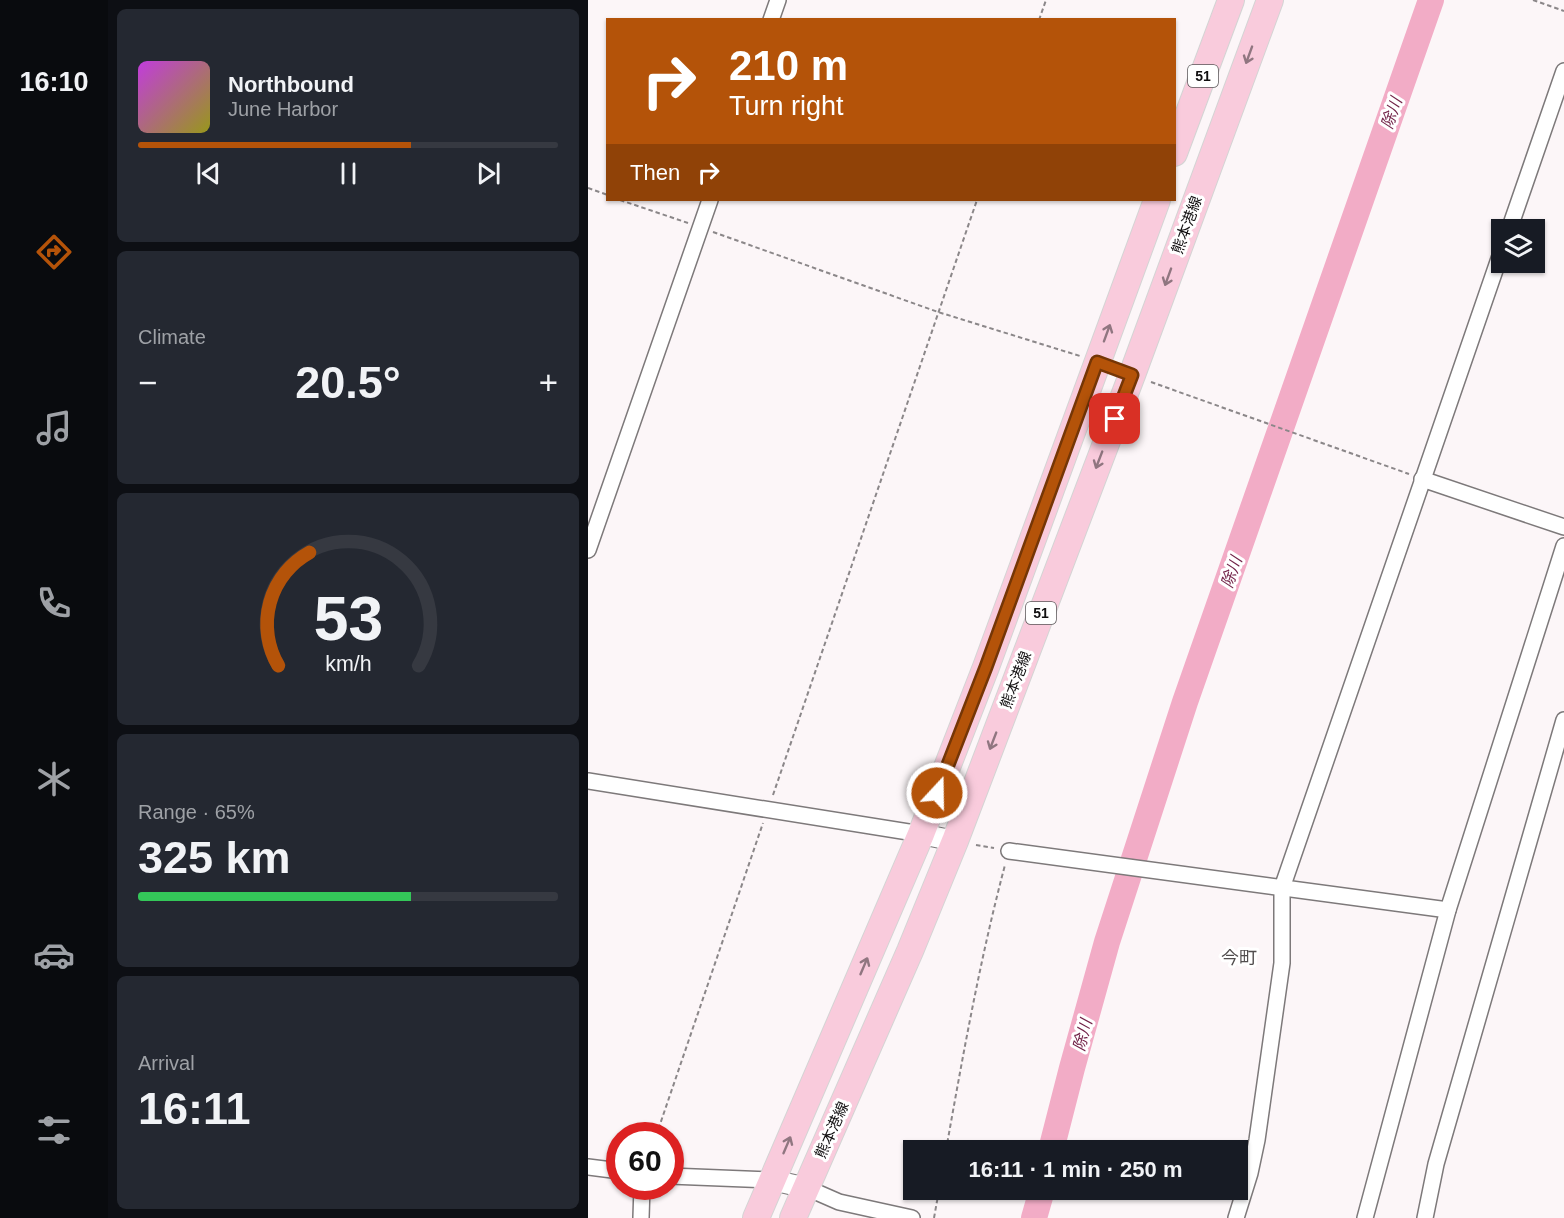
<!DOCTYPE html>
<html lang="en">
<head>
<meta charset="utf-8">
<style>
	:root { --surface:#171b24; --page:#242831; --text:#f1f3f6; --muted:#9ea1a6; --line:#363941; --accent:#b45309 }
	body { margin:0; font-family:Arial,"Noto Sans JP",sans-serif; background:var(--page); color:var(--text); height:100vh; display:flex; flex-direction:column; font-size:22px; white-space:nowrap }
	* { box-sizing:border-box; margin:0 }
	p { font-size:20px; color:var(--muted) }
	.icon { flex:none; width:33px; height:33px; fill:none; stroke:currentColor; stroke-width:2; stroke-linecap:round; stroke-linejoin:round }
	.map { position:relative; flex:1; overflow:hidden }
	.side { display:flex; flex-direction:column; gap:9px; padding:9px; background:#0d0f14; width:480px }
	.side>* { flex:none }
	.top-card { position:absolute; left:18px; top:18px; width:570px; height:183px; border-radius:0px; box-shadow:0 2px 4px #0004; background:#b45309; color:#fff; overflow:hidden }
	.buttons { position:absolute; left:903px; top:219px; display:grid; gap:12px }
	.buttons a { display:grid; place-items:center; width:54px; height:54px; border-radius:0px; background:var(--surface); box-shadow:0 2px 4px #0004; font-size:30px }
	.speed { position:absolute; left:18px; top:1122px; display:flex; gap:12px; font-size:30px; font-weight:700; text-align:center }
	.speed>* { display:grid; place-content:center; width:78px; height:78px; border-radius:50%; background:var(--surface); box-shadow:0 2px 4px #0004; line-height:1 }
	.speed .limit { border:9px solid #d22; background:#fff; color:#111 }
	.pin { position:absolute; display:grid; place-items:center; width:51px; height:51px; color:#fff; margin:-26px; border-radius:12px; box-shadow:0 3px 9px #0006 }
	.me { position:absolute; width:66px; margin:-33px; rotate:21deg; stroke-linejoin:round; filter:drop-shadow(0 0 4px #0008) }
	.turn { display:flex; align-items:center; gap:21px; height:126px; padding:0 24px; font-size:27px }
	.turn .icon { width:78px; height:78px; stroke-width:2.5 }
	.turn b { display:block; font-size:42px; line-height:51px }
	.then { display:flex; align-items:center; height:57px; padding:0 24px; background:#0003; gap:12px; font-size:22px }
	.big { font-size:45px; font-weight:700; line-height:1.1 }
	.side .tile { flex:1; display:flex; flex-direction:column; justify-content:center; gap:9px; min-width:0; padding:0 21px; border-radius:9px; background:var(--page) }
	.side .dial { align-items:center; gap:0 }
	.dial svg { height:156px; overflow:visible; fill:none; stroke:var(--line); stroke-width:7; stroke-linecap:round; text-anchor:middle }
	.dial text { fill:var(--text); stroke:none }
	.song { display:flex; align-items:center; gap:18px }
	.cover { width:72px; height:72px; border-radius:9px; background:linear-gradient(135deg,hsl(290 70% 55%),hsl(60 70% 35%)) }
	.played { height:6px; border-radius:3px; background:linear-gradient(90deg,var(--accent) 65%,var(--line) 65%) }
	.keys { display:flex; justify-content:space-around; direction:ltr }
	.heat { display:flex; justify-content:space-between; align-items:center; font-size:33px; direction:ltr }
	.charge { height:9px; border-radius:4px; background:linear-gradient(90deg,#34c759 65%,var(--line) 0) }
	.trip { position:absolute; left:315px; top:1140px; width:345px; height:60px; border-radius:0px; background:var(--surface); box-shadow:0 2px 4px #0004; font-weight:700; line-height:60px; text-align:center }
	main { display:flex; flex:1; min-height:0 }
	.tab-bar { display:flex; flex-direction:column; width:108px; justify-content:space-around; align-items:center; background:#090b0e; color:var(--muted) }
	.tab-bar .icon { width:42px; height:42px }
	.tab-bar .on { color:var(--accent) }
	.tab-bar b { font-size:27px; color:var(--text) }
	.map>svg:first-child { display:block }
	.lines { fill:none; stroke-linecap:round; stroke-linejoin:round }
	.river { stroke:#f2acc6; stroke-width:26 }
	.minor-casing { stroke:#7d797a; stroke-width:18 }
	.tertiary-casing { stroke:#7d797a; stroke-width:22 }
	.primary-casing { stroke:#d4d4d4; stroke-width:28 }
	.path { stroke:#8b8789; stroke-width:2; stroke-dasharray:4.5 3; stroke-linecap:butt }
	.minor { stroke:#fff; stroke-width:15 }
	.tertiary { stroke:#fff; stroke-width:20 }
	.primary { stroke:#f9cbdc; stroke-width:26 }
	.oneway { stroke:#907680 }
	.route-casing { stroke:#753606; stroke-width:15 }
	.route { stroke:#b45309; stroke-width:10 }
	.labels { text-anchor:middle; stroke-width:6; stroke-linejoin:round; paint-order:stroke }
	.shield { fill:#fff; stroke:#585657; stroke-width:1.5 }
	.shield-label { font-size:14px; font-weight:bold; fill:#100e0f }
	.street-label { font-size:15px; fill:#100e0f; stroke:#fff }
	.water-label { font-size:16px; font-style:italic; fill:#712247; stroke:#fff }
	.quarter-label { font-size:18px; fill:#514d4e; stroke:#fff }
</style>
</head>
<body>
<main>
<nav class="tab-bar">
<b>16:10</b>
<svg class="icon on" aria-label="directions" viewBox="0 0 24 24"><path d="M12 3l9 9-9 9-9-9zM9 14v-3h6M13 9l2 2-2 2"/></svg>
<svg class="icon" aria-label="music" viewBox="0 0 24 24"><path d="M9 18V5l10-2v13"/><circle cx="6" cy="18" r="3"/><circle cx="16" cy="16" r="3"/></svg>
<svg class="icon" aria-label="phone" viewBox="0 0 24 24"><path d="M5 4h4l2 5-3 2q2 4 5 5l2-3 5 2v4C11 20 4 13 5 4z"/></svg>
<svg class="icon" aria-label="climate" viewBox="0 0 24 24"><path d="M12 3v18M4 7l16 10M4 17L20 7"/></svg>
<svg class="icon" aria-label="car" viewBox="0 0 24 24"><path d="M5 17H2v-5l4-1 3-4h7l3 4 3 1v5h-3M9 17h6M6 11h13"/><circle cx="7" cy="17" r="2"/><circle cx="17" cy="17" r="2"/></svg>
<svg class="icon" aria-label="filters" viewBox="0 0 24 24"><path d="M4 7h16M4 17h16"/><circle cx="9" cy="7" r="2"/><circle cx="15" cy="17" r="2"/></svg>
</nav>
<section class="side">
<div class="tile">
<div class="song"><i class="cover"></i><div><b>Northbound</b><p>June Harbor</p></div></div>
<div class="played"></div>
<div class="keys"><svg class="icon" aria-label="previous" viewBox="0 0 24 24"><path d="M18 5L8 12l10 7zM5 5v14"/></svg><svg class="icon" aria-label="pause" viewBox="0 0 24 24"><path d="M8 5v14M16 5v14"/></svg><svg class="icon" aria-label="next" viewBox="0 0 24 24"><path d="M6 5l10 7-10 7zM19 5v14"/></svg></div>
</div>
<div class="tile"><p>Climate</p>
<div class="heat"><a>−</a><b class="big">20.5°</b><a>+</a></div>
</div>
<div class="tile dial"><svg viewBox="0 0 100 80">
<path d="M14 69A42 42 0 1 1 86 69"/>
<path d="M14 69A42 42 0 0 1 30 11" stroke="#b45309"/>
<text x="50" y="56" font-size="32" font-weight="700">53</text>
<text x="50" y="72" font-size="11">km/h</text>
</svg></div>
<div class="tile"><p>Range · 65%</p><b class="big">325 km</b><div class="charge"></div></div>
<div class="tile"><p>Arrival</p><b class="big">16:11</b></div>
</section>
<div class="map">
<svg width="976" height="1218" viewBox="0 0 976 1218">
	<rect width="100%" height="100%" fill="#fcf6f8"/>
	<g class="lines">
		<g class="river">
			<polyline points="463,1150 484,1068 519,942 597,702 843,0"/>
			<polyline points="446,1218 454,1190"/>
		</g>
		<defs>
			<g id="minor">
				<polyline points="183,20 190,0"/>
				<polyline points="921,230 976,71"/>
				<polyline points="834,479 976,527"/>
				<polyline points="0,550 122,200"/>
				<polyline points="0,781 333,834"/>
				<polyline points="421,851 860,910"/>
				<polyline points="0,1167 32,1171"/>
				<polyline points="82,1176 184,1180"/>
				<polyline points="219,1188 251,1202 324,1218"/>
				<polyline points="53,1218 54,1186"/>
				<polyline points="648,1218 662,1173 669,1140 694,963 694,888 914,250"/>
				<polyline points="777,1218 860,910 976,546"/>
				<polyline points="837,1218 848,1164 976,720"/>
			</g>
			<g id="tertiary">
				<polyline points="333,834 367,841"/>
				<polyline points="184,1180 219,1188"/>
			</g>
			<g id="primary">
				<polyline points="586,153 643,0"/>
				<polyline points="168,1218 333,834 398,667 569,200"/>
				<polyline points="205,1218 322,951 367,841 544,375 682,0"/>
			</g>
		</defs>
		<use href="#minor" class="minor-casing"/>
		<use href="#tertiary" class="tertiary-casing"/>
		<use href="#primary" class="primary-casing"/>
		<g class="path">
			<polyline points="945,0 976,11"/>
			<polyline points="451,20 458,0"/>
			<polyline points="0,188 20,195"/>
			<polyline points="32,200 100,223"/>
			<polyline points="125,232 350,312 492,356"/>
			<polyline points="563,382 821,474"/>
			<polyline points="185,795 389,200"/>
			<polyline points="388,845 406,848"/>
			<polyline points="68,1136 175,823"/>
			<path d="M358 1150C375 1055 392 959 417 865"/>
			<polyline points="346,1218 351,1190"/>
		</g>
		<use href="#minor" class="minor"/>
		<use href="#tertiary" class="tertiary"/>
		<use href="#primary" class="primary"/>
	</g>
	<defs><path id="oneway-shaft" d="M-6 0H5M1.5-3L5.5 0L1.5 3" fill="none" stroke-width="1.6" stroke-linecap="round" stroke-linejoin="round" transform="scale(1.5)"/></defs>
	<g class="oneway">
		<use href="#oneway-shaft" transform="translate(661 55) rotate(110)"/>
		<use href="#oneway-shaft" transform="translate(580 277) rotate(110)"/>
		<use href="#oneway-shaft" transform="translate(519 333) rotate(-70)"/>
		<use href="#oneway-shaft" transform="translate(511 460) rotate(111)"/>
		<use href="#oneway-shaft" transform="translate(405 741) rotate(111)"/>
		<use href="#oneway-shaft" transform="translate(276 966) rotate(-67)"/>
		<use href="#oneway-shaft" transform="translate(199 1145) rotate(-67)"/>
	</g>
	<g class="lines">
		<defs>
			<polyline id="route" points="349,793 398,667 509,362 544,375 527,419"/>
		</defs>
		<use href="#route" class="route-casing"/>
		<use href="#route" class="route"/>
	</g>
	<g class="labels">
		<g class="shield">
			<rect x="600" y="65" width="30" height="22" rx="4.5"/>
			<rect x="438" y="602" width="30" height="22" rx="4.5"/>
		</g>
		<g class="shield-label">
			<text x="615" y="81">51</text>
			<text x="453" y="618">51</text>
		</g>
		<g class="street-label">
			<text transform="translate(599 225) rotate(-70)" y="5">熊本港線</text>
			<text transform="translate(428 680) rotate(-69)" y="5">熊本港線</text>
			<text transform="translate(244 1130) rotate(-66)" y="5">熊本港線</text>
		</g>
		<g class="water-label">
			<text transform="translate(803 113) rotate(-71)" y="6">除川</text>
			<text transform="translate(643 572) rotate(-71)" y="6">除川</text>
			<text transform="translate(494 1035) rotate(-75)" y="6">除川</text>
		</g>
		<g class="quarter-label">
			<text x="651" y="964">今町</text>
		</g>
	</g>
</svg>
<div class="buttons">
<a><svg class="icon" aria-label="layers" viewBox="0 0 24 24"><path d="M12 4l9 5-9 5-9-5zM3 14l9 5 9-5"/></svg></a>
</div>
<div class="speed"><div class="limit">60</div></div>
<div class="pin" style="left:527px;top:419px;background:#d93025"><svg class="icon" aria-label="arrive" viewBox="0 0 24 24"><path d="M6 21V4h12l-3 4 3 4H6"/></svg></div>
<svg class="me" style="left:349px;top:793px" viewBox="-20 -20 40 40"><circle r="17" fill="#b45309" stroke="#fff" stroke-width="3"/><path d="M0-11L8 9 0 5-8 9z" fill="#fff"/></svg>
<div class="trip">16:11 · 1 min · 250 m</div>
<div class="top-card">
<div class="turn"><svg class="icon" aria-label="right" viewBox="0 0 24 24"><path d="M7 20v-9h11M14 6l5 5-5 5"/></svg><div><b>210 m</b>Turn right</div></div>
<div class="then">Then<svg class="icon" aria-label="right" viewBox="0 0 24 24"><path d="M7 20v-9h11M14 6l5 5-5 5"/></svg></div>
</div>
</div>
</main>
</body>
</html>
